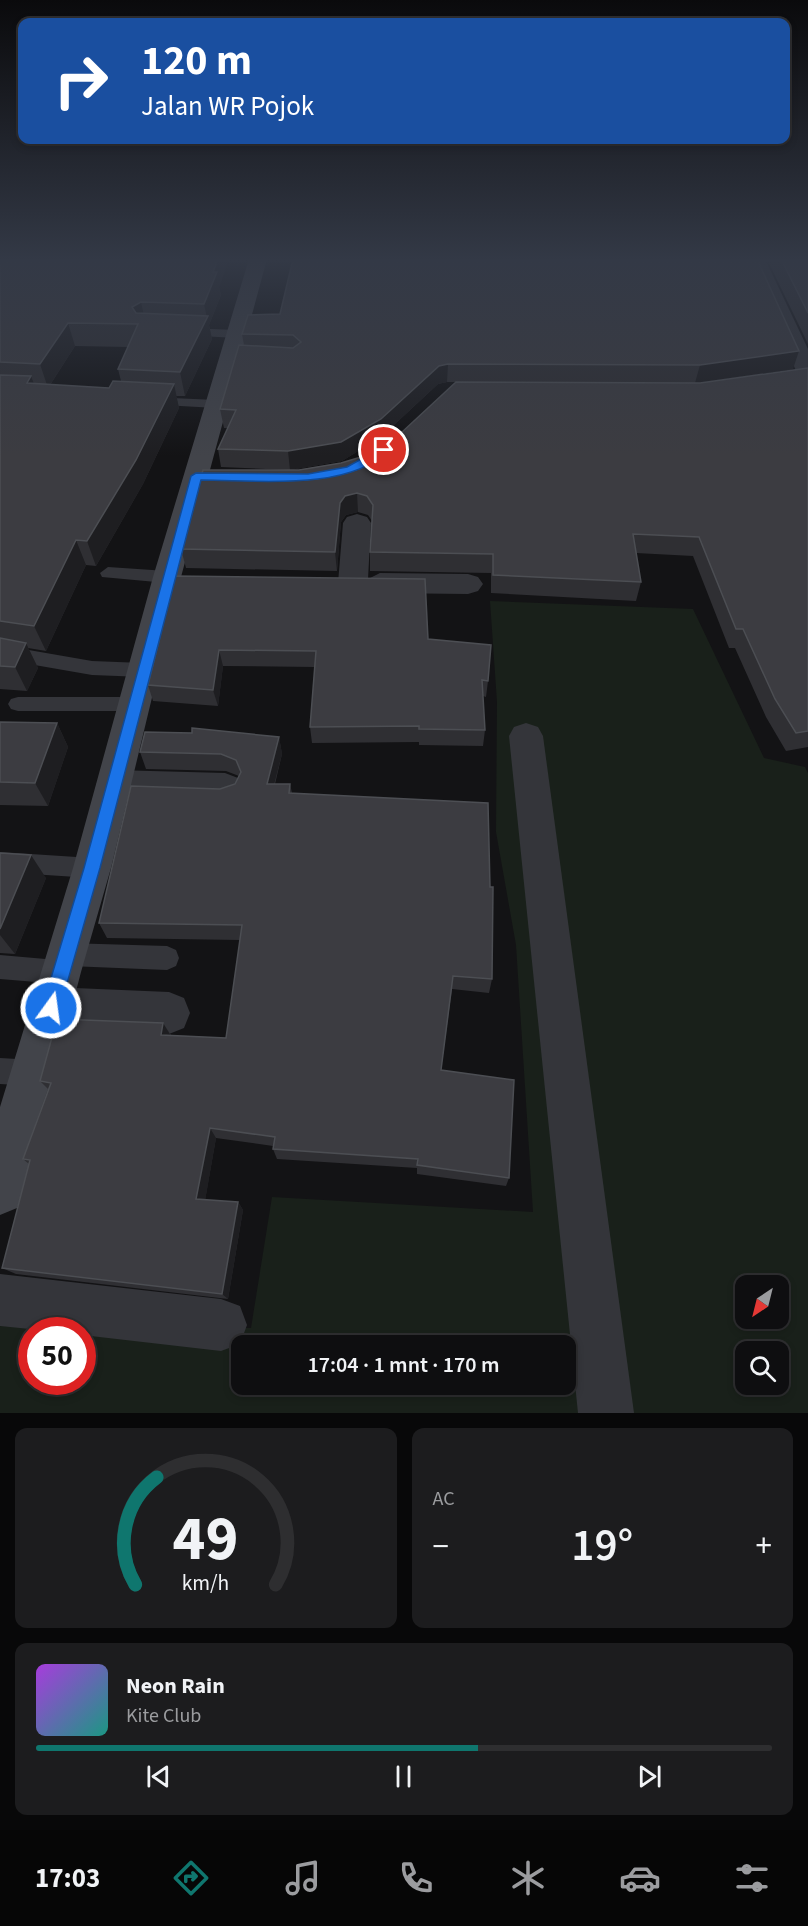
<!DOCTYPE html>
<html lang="id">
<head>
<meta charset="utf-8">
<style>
	:root { --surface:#0e0e10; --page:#1c1c1e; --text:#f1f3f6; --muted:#9b9c9f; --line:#2e2e30; --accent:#0f766e }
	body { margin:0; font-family:"Source Sans 3",sans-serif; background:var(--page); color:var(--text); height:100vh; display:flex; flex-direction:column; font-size:22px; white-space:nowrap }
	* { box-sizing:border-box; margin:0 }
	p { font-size:20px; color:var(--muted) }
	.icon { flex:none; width:33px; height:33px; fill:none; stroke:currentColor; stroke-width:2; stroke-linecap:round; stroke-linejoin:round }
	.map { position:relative; height:1413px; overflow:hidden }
	.details { display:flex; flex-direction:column; gap:15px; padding:15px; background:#080809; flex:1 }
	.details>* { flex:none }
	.banner { position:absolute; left:18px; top:18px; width:772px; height:126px; border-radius:12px; box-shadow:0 3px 9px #0003,0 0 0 2px var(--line); background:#1a4fa0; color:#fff; overflow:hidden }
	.needle { width:39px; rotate:215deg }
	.buttons { position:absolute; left:735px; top:1275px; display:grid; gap:12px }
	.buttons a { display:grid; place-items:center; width:54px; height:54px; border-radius:12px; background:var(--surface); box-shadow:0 3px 9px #0003,0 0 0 2px var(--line); font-size:30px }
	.speed { position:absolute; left:18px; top:1317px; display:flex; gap:12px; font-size:30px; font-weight:700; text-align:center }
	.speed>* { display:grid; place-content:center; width:78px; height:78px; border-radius:50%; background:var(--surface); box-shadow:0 3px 9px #0003,0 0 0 2px var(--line); line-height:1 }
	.speed .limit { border:9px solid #d22; background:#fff; color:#111 }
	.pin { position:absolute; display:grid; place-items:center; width:51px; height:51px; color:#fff; margin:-26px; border:3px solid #fff; border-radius:50%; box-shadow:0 2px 6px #0007 }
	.me { position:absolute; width:66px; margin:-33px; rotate:14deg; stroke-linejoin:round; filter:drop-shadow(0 0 4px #0008) }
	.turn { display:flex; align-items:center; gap:21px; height:126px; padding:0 24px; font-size:27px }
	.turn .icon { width:78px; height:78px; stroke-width:2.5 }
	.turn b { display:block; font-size:42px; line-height:51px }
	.big { font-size:45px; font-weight:600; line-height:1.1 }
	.details .tile { flex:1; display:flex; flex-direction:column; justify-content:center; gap:9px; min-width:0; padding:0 21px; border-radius:12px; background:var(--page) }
	.details .dial { align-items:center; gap:0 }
	.dial svg { height:156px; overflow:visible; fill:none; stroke:var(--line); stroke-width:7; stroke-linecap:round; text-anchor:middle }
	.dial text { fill:var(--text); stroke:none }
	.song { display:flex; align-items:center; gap:18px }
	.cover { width:72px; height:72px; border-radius:9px; background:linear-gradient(135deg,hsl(280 70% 55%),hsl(170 70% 35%)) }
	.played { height:6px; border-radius:3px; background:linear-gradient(90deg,var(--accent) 60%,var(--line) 60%) }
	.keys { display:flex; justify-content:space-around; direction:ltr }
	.heat { display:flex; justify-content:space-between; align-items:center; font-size:33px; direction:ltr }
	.details .tiles { flex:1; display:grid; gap:15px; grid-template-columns:1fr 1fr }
	.tile:last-child { grid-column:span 2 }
	.trip { position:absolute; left:231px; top:1335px; width:345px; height:60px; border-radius:12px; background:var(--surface); box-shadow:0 3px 9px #0003,0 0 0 2px var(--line); font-weight:600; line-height:60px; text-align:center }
	.tab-bar { display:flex; height:96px; justify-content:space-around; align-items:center; background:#060606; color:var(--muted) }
	.tab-bar .icon { width:42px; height:42px }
	.tab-bar .current { color:var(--accent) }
	.tab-bar b { font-size:27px; color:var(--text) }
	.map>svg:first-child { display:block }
	.green { fill:#19201a; fill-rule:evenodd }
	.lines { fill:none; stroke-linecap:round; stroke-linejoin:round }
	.lane { fill:#34353a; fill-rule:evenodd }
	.street { fill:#34353a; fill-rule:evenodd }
	.secondary { fill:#42444a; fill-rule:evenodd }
	.wall { fill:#2f2f33; fill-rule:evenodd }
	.shaded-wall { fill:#1e1e21 }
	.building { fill:#3c3c41; stroke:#4c4e53; stroke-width:1.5 }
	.route { fill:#1a73e8; stroke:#114b97; stroke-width:1.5 }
</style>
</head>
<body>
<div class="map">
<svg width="808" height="1413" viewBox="0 0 808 1413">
	<rect width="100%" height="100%" fill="#131315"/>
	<path class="green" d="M490 601 693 609 764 758 805 767 808 773V1413H0V1326L251 1328 272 1197 533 1212 516 945 496 832 497 702ZM746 1286H778V1318H746ZM32 1330H82V1382H32ZM242 1346H566V1384H242ZM746 1352H778V1384H746Z"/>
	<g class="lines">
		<g class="lane">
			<polygon points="185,328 237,330 243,334 237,338 181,335 179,332"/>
			<polygon points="150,397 216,400 223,404 216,408 145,404 143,401"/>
			<polygon points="108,567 167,571 176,577 167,583 102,577 100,573"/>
			<polygon points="0,645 92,661 143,663 150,665 152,670 150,675 143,677 92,675 0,659"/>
			<polygon points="18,697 135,697 142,699 145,704 142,709 135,711 18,711 11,709 8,704 11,699"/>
			<polygon points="0,852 92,858 100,861 103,868 100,875 92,878 0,872"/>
			<polygon points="66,943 167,946 176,950 179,958 176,966 167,970 69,966 72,972 69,980 60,984 0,979 0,955 57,960 54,954 57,946"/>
			<polygon points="0,1058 34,1060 43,1064 47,1073 43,1082 34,1086 0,1084"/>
		</g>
		<g class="street">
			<polygon points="747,259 765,259 808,349 808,380 800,378 797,373"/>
			<polygon points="357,514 367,517 371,523 368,579 380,573 468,574 478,577 483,584 478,591 468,594 380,593 370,590 366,585 363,590 353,593 343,590 338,583 343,523 347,517"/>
			<polygon points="526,723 538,727 543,736 634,1413 578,1413 509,736 514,727"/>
			<polygon points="114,770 225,773 238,778 243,788 238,798 225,803 114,800 101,795 96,785 101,775"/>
			<polygon points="51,987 169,992 184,998 190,1013 184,1028 169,1034 51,1029 36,1023 30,1008 36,993"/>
			<polygon points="0,1274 221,1299 240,1306 247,1325 240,1344 221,1351 82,1335 82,1330 40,1330 0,1326"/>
		</g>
		<polygon class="secondary" points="249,259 267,259 181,577 111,868 81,972 24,1191 17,1208 0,1215 0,1107 73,868 153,577"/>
	</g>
	<g class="wall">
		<path d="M0 259H226L227 264 219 287 221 295 209 325 212 339 185 396H176L179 408 143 484 96 566 86 565 46 651 28 648 38 668 27 691 0 689ZM75 346 128 347 118 369 121 381 109 388 50 385Z"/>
		<polygon points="767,259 808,259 808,344"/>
		<polygon points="248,315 793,369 695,383 447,382 438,384 381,437 342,461 290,470 221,467 218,449 228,428 224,428 220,409 244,345 242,334"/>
		<polygon points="808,368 808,747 786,751 766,717 735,648 729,648 693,556 636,553 641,582 636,601 491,593 491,573 370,571 370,552 372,521 368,515 358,512 346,515 341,522 337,571 186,568 181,549 299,470 341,463 700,383"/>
		<polygon points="175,576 428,639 488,681 486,697 483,696 485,730 483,746 419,745 419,742 312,743 310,727 315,667 223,666 218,706 153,701 148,685"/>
		<polygon points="0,722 57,723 68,747 48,806 0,805"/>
		<polygon points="279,737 282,754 275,784 290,784 292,793 492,979 489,993 452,989 441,1070 509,1178 506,1186 417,1174 417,1168 277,1159 273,1149 273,1146 216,1138 205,1200 238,1202 243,1210 228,1299 16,1274 2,1268 29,1164 23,1159 48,1089 40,1081 163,1023 171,1035 226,1038 240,940 107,938 99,923 220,789 235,784 239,776 226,771 146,769 140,752"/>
		<polygon points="0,853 46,878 15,954 0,953"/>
	</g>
	<g class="shaded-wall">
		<polygon points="218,259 226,259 227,264 219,287 221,295 209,325 212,339 185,396 180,372 207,318 204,304"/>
		<polygon points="141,302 146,325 132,307"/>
		<polygon points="68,323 75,346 48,388 40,364"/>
		<polygon points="799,351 793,369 695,383 700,365"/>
		<polygon points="448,364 447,382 438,384 381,437 342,461 290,470 288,451 439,366"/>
		<polygon points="31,376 40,400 27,383"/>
		<polygon points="174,384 179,408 143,484 96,566 87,541"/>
		<polygon points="357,493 358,512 346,515 341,522 337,571 335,552 340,503 345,496"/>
		<polygon points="76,540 86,565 46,651 34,626"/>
		<polygon points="26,643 38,668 27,691 15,667"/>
		<polygon points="219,650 223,666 218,706 213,690"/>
		<polygon points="57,723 68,747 48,806 35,783"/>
		<polygon points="279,737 282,754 270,800 267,784"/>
		<polygon points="31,855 46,878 15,954 0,935 0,929"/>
		<polygon points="163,1023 171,1036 161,1035"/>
		<polygon points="210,1128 216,1138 204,1207 196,1199"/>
		<polygon points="238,1202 243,1210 228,1299 222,1294"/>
	</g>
	<g class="building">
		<polygon points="0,259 218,259 213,272 217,272 204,304 141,302 132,307 136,313 208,316 180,372 118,369 138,324 68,323 40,364 0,362"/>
		<polygon points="293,259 757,259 799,351 700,365 448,364 439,366 381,419 341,442 288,451 218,449 236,410 220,409 239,345 293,348 301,342 293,335 242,334 248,315 280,314"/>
		<polygon points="781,259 808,259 808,313"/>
		<polygon points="808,368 808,731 796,733 775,699 743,629 736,629 699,537 633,534 641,582 493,575 493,554 370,552 373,505 367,496 357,493 345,496 340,503 335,552 181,549 203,470 299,470 341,463 361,457 401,433 456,382 700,383"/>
		<polygon points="0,375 31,376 27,383 109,388 113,381 174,384 136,460 87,541 76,540 34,626 0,621"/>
		<polygon points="175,576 425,579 428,639 491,645 488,681 482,680 485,730 419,729 419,726 310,727 316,651 219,650 213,690 148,685"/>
		<polygon points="0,638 26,643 15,667 0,666"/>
		<polygon points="0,722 57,723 35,783 0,782"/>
		<polygon points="192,728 279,737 267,784 290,784 289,793 488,803 490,887 493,887 492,979 453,976 441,1070 514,1080 509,1178 417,1165 418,1159 273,1149 275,1137 210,1128 196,1199 238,1202 222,1294 2,1268 30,1160 23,1159 51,1083 40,1081 57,1019 163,1023 161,1035 226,1038 242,925 99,923 131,786 220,789 235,784 241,772 236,760 221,754 140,752 145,732 192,733"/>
		<polygon points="0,853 31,855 0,929"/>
	</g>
	<linearGradient id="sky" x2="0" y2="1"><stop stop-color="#0a0a0c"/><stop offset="0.57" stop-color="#333946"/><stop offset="1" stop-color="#333946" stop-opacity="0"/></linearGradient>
	<rect width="808" height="456" fill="url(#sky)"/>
	<path class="route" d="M381 448 390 450C347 492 256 480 201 480L100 868 60 1008 57 1014 51 1016 45 1014 42 1008 84 868 191 476 196 473 308 474 347 467Z"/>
</svg>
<div class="buttons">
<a><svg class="needle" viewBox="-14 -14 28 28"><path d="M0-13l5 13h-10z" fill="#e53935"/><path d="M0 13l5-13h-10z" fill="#9b9c9f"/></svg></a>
<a><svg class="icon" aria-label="search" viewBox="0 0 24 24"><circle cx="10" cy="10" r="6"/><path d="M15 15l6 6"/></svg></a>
</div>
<div class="speed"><div class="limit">50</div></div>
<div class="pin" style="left:384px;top:450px;background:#d93025"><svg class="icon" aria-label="arrive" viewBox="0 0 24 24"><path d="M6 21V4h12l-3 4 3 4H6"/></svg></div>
<svg class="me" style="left:51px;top:1008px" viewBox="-20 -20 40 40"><circle r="17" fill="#1a73e8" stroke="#fff" stroke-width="3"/><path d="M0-11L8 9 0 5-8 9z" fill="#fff"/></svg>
<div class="trip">17:04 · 1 mnt · 170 m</div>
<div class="banner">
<div class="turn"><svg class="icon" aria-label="right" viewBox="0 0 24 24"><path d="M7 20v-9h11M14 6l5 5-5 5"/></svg><div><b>120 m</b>Jalan WR Pojok</div></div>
</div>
</div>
<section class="details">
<div class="tiles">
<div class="tile dial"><svg viewBox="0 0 100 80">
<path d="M14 69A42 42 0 1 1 86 69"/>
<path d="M14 69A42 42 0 0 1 25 14" stroke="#0f766e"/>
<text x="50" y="56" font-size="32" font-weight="700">49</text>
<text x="50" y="72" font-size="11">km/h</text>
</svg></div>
<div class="tile"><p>AC</p>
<div class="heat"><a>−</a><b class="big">19°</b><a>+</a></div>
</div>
<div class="tile">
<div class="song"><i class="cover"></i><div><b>Neon Rain</b><p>Kite Club</p></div></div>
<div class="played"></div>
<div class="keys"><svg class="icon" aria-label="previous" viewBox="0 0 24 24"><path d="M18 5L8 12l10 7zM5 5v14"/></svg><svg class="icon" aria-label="pause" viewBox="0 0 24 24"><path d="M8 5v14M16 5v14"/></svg><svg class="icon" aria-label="next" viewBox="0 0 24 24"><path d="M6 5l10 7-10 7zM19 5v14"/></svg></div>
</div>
</div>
</section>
<nav class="tab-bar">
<b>17:03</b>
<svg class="icon current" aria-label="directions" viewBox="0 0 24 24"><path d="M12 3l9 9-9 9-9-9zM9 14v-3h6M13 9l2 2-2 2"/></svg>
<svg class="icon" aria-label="music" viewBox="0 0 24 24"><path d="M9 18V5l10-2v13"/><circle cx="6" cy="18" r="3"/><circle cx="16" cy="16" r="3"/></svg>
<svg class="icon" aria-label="phone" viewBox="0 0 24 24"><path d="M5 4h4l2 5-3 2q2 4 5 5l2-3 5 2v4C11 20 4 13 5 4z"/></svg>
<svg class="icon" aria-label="climate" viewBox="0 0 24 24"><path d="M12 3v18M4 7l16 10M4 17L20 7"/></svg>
<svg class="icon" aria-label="car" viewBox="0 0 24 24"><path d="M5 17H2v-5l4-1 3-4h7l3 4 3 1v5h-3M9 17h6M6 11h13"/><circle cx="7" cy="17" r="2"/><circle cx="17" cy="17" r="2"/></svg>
<svg class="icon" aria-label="filters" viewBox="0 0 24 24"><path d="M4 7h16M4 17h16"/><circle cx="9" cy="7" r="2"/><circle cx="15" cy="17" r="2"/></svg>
</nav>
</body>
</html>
